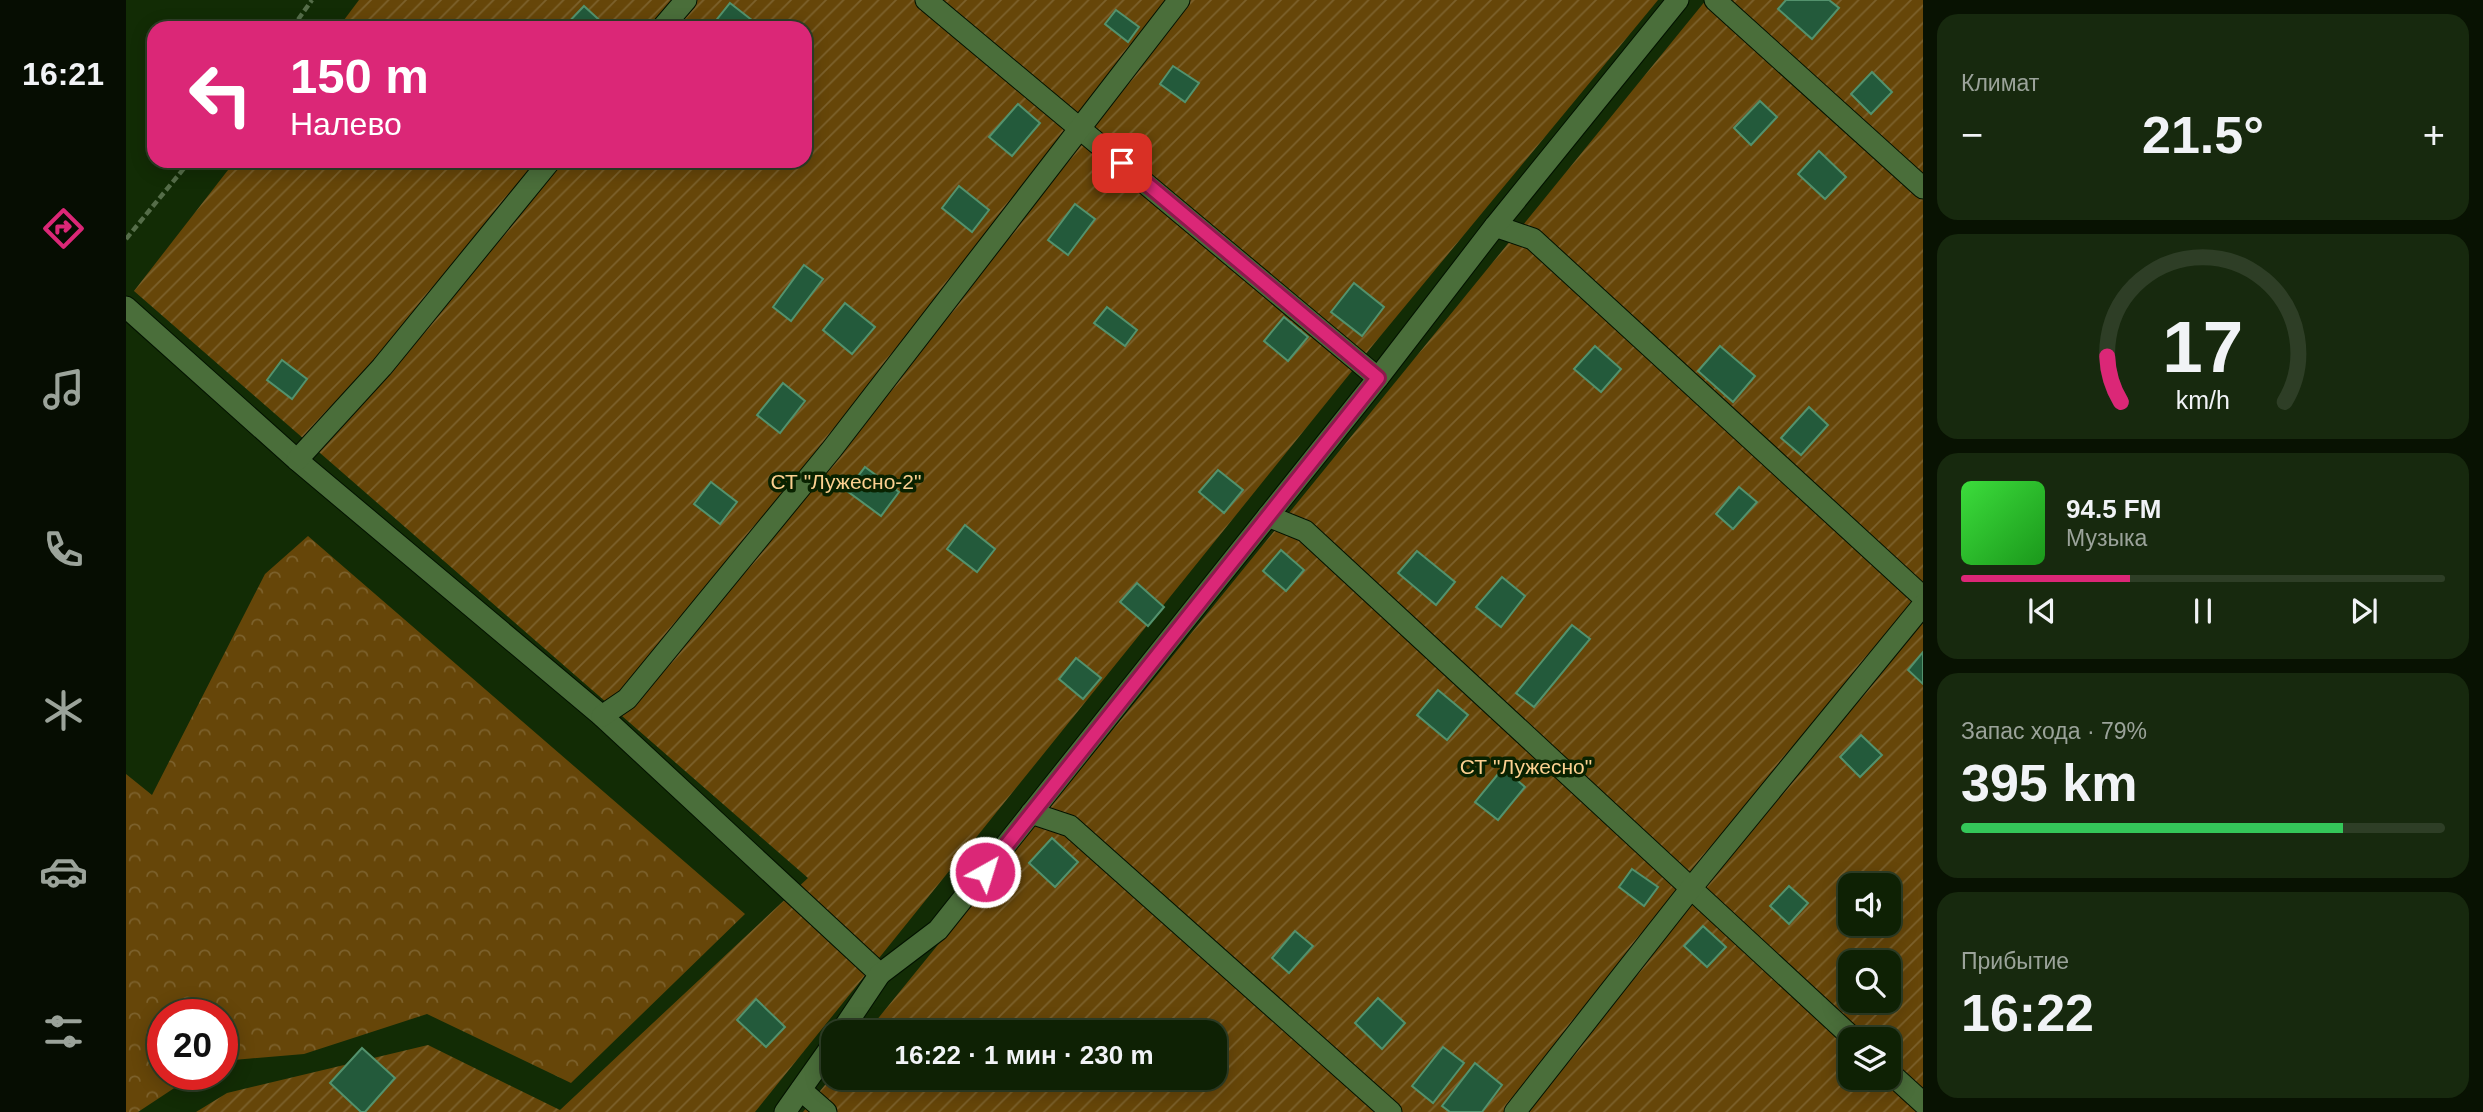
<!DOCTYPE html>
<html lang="ru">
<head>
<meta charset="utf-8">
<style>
	:root { --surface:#0e2104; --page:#17290e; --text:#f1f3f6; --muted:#9ba39a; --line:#2e3e26; --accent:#db2777 }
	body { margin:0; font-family:Arial,sans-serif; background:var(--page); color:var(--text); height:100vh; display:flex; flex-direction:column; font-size:26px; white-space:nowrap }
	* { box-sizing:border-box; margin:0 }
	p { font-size:23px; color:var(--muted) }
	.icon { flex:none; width:38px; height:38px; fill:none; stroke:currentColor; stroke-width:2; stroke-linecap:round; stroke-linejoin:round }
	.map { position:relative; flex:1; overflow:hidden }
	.sheet { display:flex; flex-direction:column; gap:14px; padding:14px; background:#081202; width:560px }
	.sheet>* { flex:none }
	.hud { position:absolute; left:21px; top:21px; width:665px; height:147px; border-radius:21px; box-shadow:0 4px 18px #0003,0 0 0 2px var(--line); background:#db2777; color:#fff; overflow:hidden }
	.controls { position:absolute; left:1712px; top:873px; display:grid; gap:14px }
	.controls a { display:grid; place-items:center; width:63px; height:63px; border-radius:14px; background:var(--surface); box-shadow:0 4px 18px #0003,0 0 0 2px var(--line); font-size:35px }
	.speed { position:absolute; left:21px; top:999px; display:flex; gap:14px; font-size:35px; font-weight:700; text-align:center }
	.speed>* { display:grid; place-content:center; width:91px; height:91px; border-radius:50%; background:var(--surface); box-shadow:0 4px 18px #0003,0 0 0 2px var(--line); line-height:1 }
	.speed .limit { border:10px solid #d22; background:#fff; color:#111 }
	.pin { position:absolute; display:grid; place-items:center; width:60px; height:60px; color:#fff; margin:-30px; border-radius:14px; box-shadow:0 4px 10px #0006 }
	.me { position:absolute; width:77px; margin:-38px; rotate:39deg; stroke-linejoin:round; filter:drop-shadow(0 0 5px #0008) }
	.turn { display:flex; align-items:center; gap:24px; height:147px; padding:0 28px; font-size:32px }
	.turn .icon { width:91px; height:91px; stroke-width:2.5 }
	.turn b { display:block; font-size:49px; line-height:60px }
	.big { font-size:52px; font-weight:800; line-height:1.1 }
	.sheet .tile { flex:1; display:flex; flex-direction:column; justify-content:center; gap:10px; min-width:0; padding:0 24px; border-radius:21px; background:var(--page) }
	.sheet .dial { align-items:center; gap:0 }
	.dial svg { height:182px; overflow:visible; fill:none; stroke:var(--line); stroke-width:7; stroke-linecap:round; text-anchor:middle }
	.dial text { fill:var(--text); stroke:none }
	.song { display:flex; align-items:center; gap:21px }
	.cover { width:84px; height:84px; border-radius:10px; background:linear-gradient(135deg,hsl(120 70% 55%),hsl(120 70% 35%)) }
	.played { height:7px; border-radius:4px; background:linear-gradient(90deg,var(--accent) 35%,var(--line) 35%) }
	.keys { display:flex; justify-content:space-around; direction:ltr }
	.heat { display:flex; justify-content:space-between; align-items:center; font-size:38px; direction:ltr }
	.charge { height:10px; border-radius:5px; background:linear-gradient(90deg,#34c759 79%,var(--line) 0) }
	.trip { position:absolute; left:695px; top:1020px; width:406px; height:70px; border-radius:21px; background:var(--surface); box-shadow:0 4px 18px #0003,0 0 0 2px var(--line); font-weight:800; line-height:70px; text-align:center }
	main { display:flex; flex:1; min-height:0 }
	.menu { display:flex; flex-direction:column; width:126px; justify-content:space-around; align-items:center; background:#060d02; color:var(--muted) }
	.menu .icon { width:49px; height:49px }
	.menu .current { color:var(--accent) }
	.menu b { font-size:32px; color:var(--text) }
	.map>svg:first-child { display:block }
	.forest { fill:url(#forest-crowns) }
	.garden { fill:url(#garden-furrows); fill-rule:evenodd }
	.building { fill:#235a3b; stroke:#53926d; stroke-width:2 }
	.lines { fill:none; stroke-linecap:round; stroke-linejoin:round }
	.minor-casing { stroke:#031200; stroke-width:23 }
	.path { stroke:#556d49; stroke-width:4.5; stroke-dasharray:7 3.5; stroke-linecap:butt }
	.minor { stroke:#4a6e3a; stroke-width:21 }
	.route-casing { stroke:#8e194d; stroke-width:18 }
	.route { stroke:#db2777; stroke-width:12 }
	.labels { text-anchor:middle; stroke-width:7; stroke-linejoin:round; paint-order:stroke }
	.park-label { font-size:21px; fill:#fcd090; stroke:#092200 }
</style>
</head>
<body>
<main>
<nav class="menu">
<b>16:21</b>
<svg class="icon current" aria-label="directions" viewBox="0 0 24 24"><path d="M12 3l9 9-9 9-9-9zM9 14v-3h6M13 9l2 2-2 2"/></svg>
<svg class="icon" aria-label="music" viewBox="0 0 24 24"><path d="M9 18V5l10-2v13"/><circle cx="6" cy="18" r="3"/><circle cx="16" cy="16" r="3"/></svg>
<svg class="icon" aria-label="phone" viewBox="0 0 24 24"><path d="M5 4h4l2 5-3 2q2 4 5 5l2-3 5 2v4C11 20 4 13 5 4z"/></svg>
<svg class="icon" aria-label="climate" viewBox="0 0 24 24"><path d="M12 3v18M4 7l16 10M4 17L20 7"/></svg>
<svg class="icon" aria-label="car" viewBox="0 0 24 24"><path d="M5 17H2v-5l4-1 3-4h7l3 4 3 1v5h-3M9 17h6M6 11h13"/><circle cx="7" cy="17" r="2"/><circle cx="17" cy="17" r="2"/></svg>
<svg class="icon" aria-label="filters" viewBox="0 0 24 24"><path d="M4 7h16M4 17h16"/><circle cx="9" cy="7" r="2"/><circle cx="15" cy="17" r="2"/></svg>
</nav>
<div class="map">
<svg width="1797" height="1112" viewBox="0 0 1797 1112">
	<defs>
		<pattern id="forest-crowns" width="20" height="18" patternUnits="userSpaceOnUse" patternTransform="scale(1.75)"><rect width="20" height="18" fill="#664609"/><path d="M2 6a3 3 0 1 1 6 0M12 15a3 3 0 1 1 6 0" fill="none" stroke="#7c612c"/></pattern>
		<pattern id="garden-furrows" width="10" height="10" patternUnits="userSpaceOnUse" patternTransform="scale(1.75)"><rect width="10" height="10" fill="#664609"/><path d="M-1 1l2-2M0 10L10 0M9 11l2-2" fill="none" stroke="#7c612c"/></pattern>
	</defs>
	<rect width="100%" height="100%" fill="#122c05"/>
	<polygon class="forest" points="182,536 619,914 445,1083 301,1014 178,1054 96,1061 96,1015 37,1015 37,1074 68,1075 12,1112 0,1112 0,774 26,795 139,574"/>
	<g class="garden">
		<polygon points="233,0 1532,0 1247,345 629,1112 70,1112 101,1093 302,1045 434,1110 682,878 8,291 109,161 679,161 679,28 212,28"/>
		<path d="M1580 0H1797V1112H677L707 1075V1078H1088V1032H741ZM1724 886H1762V924H1724ZM1724 962H1762V1001H1724ZM1724 1040H1762V1078H1724Z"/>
	</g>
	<g class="building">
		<polygon points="1660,0 1703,0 1713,8 1686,39 1652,9"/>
		<polygon points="604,3 636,28 584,28"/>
		<polygon points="458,6 482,28 437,28"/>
		<polygon points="990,10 1013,27 1002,42 979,24"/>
		<polygon points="1047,66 1073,83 1059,102 1034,84"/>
		<polygon points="1746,72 1766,92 1745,114 1725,94"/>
		<polygon points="1634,101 1651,117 1625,145 1608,128"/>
		<polygon points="892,104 914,123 886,156 863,137"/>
		<polygon points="1693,151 1720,177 1699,199 1672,174"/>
		<polygon points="833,186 863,210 846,232 816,208"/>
		<polygon points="949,204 969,219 942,255 922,240"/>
		<polygon points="678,265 697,279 665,321 647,307"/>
		<polygon points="1228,283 1258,307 1236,336 1205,312"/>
		<polygon points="719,303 749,327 726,354 697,330"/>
		<polygon points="981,307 1011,330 999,346 968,323"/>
		<polygon points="1158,317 1182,337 1162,361 1138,341"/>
		<polygon points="1469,346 1495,369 1475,392 1448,369"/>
		<polygon points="1594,346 1629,376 1607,402 1572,371"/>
		<polygon points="156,360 181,379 166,399 141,380"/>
		<polygon points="657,383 679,401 654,433 631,415"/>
		<polygon points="1683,407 1702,425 1675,455 1655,438"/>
		<polygon points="739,467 773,492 755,516 721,491"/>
		<polygon points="1092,470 1117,490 1098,513 1073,492"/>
		<polygon points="585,482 611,502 594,524 568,504"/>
		<polygon points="1613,487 1631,502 1607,529 1590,514"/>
		<polygon points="839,525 869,549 851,572 821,549"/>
		<polygon points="1155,550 1178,570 1160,591 1137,571"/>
		<polygon points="1291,551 1329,582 1310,605 1272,573"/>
		<polygon points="1376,577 1399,596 1375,627 1350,607"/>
		<polygon points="1011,583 1038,607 1022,626 994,602"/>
		<polygon points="1446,625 1464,639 1408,707 1390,693"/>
		<polygon points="1797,652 1797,684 1782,670"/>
		<polygon points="950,658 975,678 957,699 933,679"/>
		<polygon points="1312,690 1342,715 1321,740 1291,715"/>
		<polygon points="1735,735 1756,755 1734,777 1714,757"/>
		<polygon points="1377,768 1399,787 1372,820 1349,802"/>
		<polygon points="926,838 952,862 929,887 903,863"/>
		<polygon points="1506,869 1532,887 1518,906 1493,887"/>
		<polygon points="1663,886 1682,903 1663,924 1644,906"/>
		<polygon points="1577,926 1600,947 1581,967 1558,946"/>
		<polygon points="1169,931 1187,946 1163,973 1146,958"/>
		<polygon points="1252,998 1279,1023 1256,1049 1229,1023"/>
		<polygon points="630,999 659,1027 640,1047 611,1020"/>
		<polygon points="1317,1047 1338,1063 1307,1103 1286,1086"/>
		<polygon points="236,1048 269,1078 239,1112 235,1112 204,1083"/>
		<polygon points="1349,1063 1376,1085 1356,1112 1324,1112 1316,1106"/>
	</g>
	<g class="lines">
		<defs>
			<g id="minor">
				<polyline points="800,0 1252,378"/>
				<polyline points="1589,0 1797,188"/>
				<polyline points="536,28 560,0"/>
				<polyline points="1369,226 1407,239 1797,597"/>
				<polyline points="0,307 171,460 476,716 754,974"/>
				<polyline points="171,460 256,367 424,161"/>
				<polyline points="1142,516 1179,531 1729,1040"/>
				<polyline points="476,716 501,699 706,449 1053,0"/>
				<polyline points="905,813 944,826 1265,1112"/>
				<polyline points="715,1032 754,974 812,930 1252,378 1369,226 1552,0"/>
				<polyline points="1762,1071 1797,1103"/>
				<polyline points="675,1090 700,1112"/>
				<polyline points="659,1112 707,1044"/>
				<polyline points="1389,1112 1566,887 1797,605"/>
			</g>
		</defs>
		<use href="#minor" class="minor-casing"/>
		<g class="path">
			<polyline points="166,28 186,0"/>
			<polyline points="0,239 64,161"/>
		</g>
		<use href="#minor" class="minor"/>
	</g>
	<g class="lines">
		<defs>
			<polyline id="route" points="859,872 1252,378 996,163"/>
		</defs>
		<use href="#route" class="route-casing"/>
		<use href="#route" class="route"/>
	</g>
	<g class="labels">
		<g class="park-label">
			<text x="720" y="489">СТ "Лужесно-2"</text>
			<text x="1400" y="774">СТ "Лужесно"</text>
		</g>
	</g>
</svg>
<div class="controls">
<a><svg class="icon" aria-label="sound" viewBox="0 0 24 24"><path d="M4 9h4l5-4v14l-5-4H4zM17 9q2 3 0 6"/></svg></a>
<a><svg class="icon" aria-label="search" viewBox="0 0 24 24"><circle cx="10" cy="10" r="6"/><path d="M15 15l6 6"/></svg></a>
<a><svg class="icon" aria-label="layers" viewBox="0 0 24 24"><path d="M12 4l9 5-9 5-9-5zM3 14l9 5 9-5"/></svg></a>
</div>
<div class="speed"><div class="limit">20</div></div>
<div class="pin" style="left:996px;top:163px;background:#d93025"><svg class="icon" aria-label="arrive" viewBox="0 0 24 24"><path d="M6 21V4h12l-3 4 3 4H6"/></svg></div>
<svg class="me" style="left:859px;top:872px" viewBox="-20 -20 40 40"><circle r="17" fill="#db2777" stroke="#fff" stroke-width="3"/><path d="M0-11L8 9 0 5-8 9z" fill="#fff"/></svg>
<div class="trip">16:22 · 1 мин · 230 m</div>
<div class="hud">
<div class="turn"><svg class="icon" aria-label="left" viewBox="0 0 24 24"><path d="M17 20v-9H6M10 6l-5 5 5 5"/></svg><div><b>150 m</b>Налево</div></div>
</div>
</div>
<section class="sheet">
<div class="tile"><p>Климат</p>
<div class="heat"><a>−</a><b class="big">21.5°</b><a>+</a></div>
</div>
<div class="tile dial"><svg viewBox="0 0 100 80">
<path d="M14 69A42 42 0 1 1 86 69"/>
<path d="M14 69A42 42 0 0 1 8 49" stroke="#db2777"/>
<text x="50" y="56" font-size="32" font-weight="700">17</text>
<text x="50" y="72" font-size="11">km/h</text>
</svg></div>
<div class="tile">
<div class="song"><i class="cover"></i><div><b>94.5 FM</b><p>Музыка</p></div></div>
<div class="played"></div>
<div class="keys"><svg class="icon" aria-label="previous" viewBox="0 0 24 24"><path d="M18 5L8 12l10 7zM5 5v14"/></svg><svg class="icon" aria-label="pause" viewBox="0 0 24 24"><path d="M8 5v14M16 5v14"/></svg><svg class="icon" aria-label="next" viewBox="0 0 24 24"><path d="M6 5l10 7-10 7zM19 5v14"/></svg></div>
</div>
<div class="tile"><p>Запас хода · 79%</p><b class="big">395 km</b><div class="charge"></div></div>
<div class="tile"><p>Прибытие</p><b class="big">16:22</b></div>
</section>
</main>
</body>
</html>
